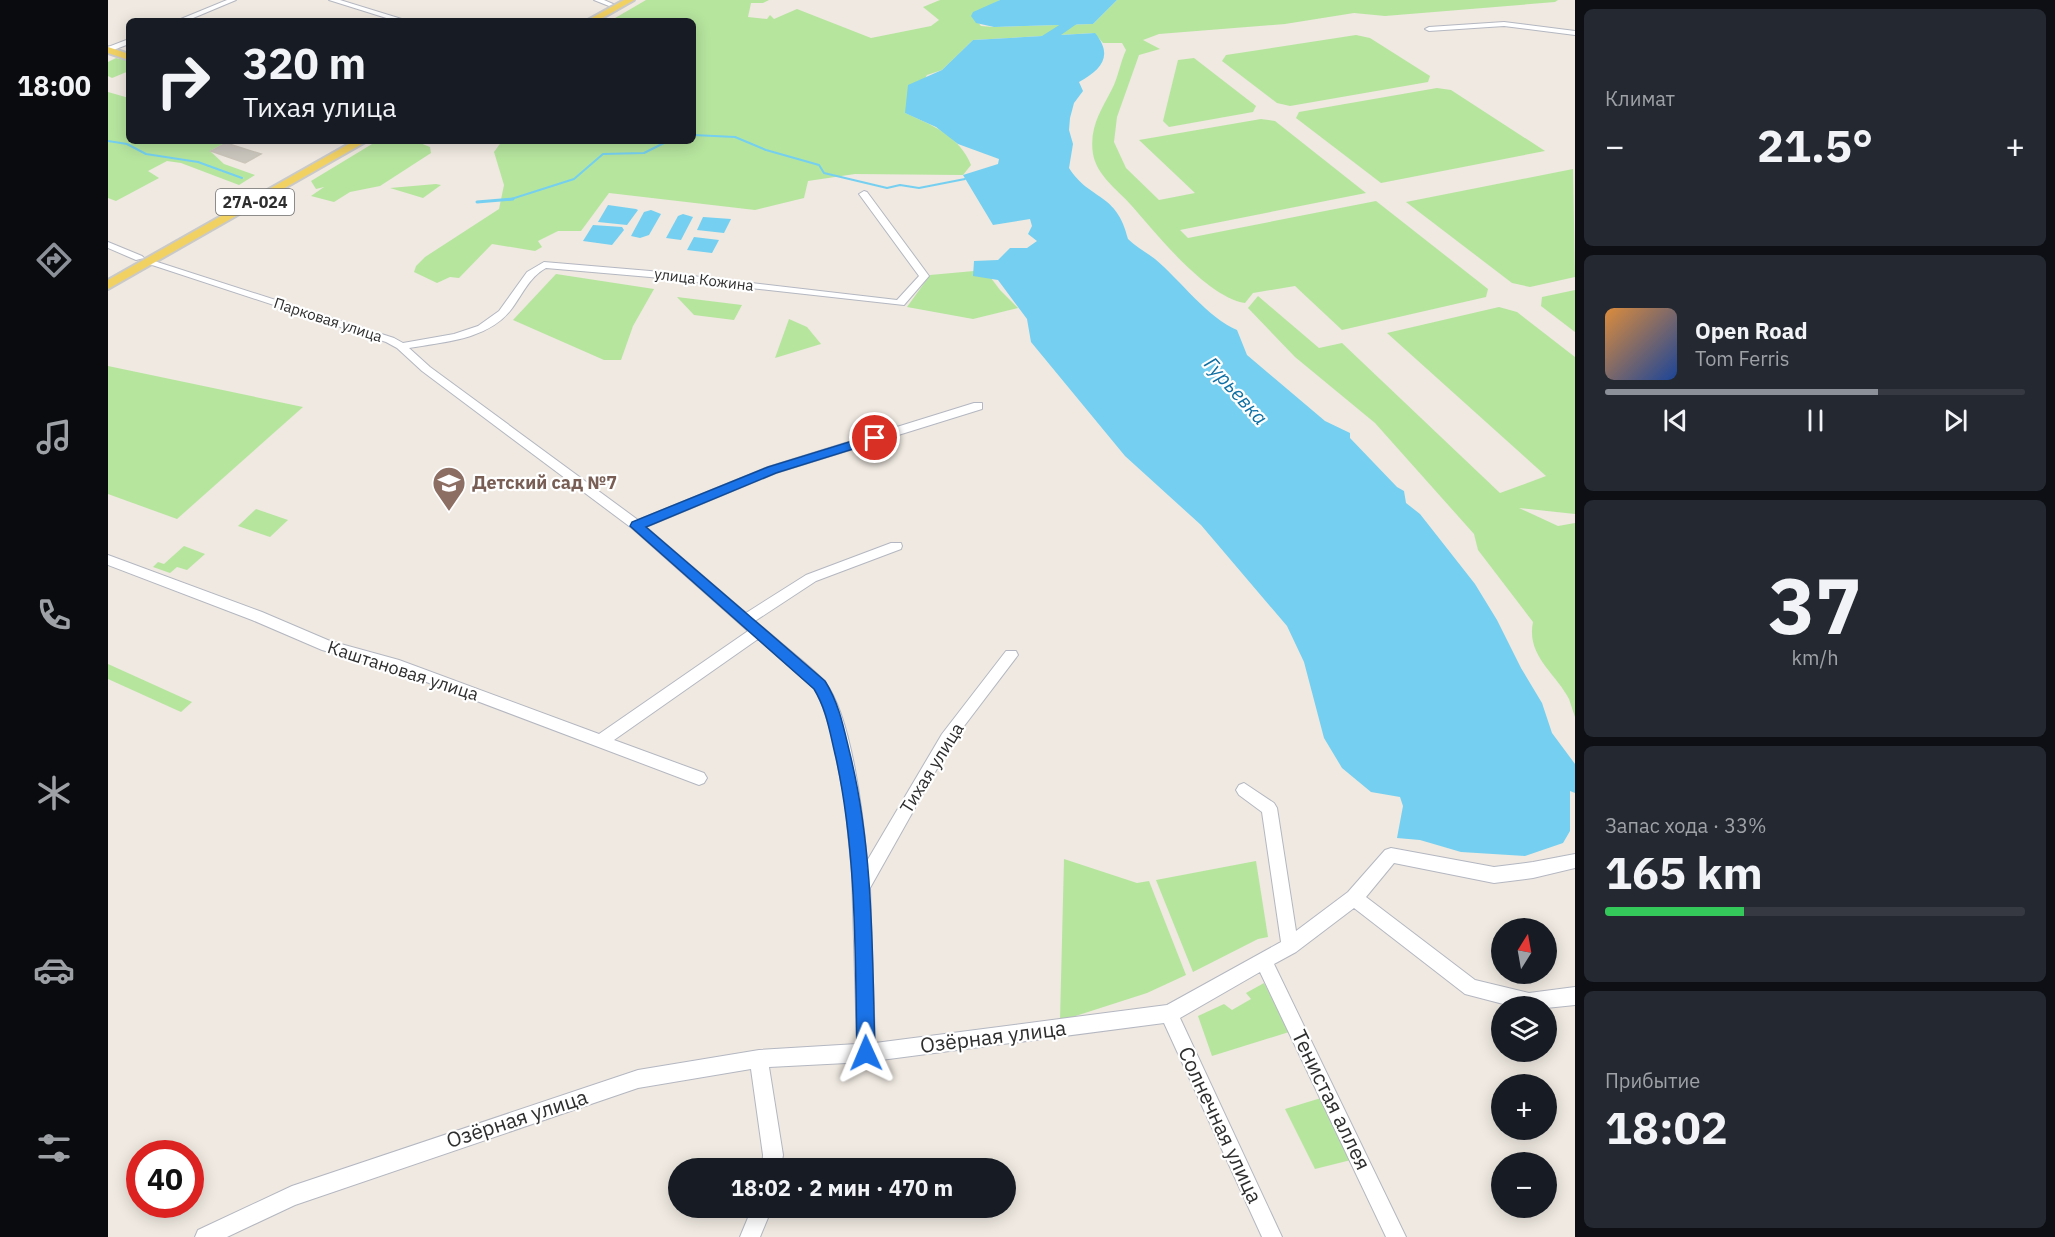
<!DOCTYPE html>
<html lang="ru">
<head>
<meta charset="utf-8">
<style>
	:root { --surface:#171b24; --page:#242831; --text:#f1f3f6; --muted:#9ea1a6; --line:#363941; --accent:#8c9099 }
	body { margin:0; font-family:"IBM Plex Sans",sans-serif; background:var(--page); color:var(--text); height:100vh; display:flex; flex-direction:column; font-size:22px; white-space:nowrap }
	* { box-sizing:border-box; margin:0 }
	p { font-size:20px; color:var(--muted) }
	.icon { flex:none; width:33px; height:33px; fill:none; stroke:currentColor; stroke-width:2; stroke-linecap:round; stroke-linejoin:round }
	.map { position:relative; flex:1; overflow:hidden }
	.sheet { display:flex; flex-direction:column; gap:9px; padding:9px; background:#0d0f14; width:480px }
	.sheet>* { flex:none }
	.hud { position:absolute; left:18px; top:18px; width:570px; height:126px; border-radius:9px; box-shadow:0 3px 15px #0003; background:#171b24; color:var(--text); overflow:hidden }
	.needle { width:39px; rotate:11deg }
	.fabs { position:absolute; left:1383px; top:918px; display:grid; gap:12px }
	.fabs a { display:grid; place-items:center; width:66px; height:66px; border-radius:50%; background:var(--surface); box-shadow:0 3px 15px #0003; font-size:30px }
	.speed { position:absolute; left:18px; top:1140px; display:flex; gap:12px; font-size:30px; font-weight:700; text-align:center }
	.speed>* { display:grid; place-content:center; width:78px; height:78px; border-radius:50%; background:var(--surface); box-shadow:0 3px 15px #0003; line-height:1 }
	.speed .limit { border:9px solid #d22; background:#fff; color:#111 }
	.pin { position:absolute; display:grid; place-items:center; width:51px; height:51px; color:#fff; margin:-26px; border:3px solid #fff; border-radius:50%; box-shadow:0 2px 6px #0007 }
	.me { position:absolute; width:66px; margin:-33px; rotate:359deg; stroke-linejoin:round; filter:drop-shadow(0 0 4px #0008) }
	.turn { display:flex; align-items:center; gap:21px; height:126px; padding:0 18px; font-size:27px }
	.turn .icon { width:78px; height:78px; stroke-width:2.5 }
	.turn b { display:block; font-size:42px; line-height:51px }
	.big { font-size:45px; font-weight:700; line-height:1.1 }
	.sheet .widget { flex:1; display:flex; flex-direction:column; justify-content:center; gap:9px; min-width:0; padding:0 21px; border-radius:9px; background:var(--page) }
	.sheet .dial { align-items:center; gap:0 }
	.dial b { font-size:78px; line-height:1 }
	.song { display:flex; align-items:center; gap:18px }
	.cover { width:72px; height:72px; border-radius:9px; background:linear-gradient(135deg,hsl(30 70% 55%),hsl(220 70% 35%)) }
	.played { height:6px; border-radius:3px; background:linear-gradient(90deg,var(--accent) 65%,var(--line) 65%) }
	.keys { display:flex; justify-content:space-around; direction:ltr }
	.heat { display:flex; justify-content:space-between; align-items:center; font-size:33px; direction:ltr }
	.charge { height:9px; border-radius:4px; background:linear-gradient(90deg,#34c759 33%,var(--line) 0) }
	.trip { position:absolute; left:560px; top:1158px; width:348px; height:60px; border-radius:30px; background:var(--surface); box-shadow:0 3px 15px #0003; font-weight:700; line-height:60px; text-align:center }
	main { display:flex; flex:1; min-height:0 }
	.tab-bar { display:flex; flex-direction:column; width:108px; justify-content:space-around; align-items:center; background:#090b0e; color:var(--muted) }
	.tab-bar .icon { width:42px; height:42px }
	.tab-bar .active { color:var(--accent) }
	.tab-bar b { font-size:27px; color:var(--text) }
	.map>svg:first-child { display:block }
	.green { fill:#b6e59e }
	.water { fill:#75cff0 }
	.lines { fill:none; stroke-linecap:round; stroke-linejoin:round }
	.stream-far1 { stroke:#75cff0; stroke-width:2 }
	.stream { stroke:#75cff0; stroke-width:3 }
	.river { fill:#75cff0; fill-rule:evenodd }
	.building { fill:#cbc7bf; stroke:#cbc5ba; stroke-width:1.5 }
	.minor-casing { stroke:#b4b7c1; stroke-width:2 }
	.major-casing { stroke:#c9c9c9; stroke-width:4 }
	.minor { fill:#fff; fill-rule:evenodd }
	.major { fill:#f2d163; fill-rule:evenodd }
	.route { fill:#1a73e8; stroke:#114b97; stroke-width:1.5 }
	.labels { text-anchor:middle; stroke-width:4.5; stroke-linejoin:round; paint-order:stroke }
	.far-street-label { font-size:15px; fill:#2e2e2e; stroke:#fff }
	.shield { fill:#fff; stroke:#6d6d6d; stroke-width:1.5 }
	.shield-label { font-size:16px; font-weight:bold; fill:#2e2e2e }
	.education-label { font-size:18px; font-weight:bold; fill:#785e54; stroke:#fff; text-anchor:start }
	.street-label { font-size:18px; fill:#2e2e2e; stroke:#fff }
	.water-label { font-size:20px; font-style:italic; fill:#0d6fa3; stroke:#fff }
	.near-street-label { font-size:21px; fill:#2e2e2e; stroke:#fff }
</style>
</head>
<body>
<main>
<nav class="tab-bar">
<b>18:00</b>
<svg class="icon active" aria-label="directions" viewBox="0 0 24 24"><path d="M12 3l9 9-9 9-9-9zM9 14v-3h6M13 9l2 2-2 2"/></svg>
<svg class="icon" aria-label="music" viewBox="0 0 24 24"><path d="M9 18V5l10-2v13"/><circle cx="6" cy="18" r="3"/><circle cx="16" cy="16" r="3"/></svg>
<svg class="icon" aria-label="phone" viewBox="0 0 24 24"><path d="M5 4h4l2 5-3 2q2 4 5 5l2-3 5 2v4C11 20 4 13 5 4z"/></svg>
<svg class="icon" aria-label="climate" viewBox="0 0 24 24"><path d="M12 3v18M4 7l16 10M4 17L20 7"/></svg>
<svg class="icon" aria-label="car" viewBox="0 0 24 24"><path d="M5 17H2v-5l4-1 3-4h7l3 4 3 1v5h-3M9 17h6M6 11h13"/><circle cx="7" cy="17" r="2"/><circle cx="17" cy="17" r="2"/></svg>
<svg class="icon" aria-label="filters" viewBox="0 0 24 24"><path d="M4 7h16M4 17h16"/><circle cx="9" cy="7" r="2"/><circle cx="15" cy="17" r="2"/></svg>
</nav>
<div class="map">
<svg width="1467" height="1237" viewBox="0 0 1467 1237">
	<rect width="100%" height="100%" fill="#efe9e1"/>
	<g class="green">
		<path d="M538 0H661L655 3H643L640 17 659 19 662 15 666 19 689 9 763 38 823 26 831 20 815 7 832 0H892L864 15 873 26 886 27 985 24 1009 0H1450L1447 2 1277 16 1246 13 1177 24 1051 34 1035 40 1052 49 1031 55 1009 117 1006 142 1018 168 1051 200 1087 193 1031 140 1153 119 1167 121 1258 193 1072 230 1080 238 1268 201 1380 289 1378 297 1234 330 1187 286 1145 293 1137 303C1098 297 1048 233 1023 205 1009 189 989 176 985 154 981 127 993 111 1004 89 1010 78 1012 63 1018 50L1014 43H995L986 33 865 40 834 70 819 75 797 113C822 124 852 136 863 165L855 175 747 174 700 181 696 198 647 210 501 193 473 231H450L430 241 434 247 427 251 384 244 351 278 342 277 329 283 306 272 308 266 317 257 391 209 396 185 386 152 394 141H585V21H502Z"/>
		<polygon points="1248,35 1262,38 1322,76 1320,82 1182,106 1169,103 1114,61 1118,55"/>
		<polygon points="8,58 21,61 21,71 4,78 0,76 0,62"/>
		<polygon points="1086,58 1148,106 1145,112 1061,127 1055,121 1070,60"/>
		<polygon points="1329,88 1343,90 1437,151 1273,183 1188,118 1191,112"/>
		<polygon points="0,92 21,98 21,141 120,141 102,151 116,164 147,175 131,185 73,163 59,161 40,171 51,178 8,201 0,198"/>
		<polygon points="269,141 296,141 303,144 307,141 322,147 323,153 272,186 242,192 226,202 203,196 216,187 208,189 203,181"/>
		<polygon points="1465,169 1467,277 1422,287 1404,283 1298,202"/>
		<polygon points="328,184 333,185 315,198 282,188"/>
		<polygon points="877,270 892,290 910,308 865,319 799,307 822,275"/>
		<polygon points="448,274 546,289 525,326 513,360 496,360 405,320"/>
		<polygon points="1467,290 1467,332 1433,306 1434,297"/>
		<path d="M1150 296 1211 348 1234 343 1392 493 1438 476 1279 333 1391 307 1409 312 1467 357V514L1411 508 1450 526 1467 523V717C1465 711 1463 705 1461 699 1448 673 1418 656 1425 622L1370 550 1366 534 1267 423 1187 357 1140 308Z"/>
		<polygon points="569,297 577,298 634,305 626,320 586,315"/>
		<polygon points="681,319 699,327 713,344 667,358"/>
		<polygon points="0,366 195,407 69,519 0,494"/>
		<polygon points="148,509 180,520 162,537 130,526"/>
		<polygon points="76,546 97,554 79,570 69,567 62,573 45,567 50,562 56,564"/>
		<polygon points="0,664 84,702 73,712 0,679"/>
		<polygon points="956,859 1029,883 1041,881 1078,975 1039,993 952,1021"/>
		<polygon points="1148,861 1160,937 1150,939 1085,972 1048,880"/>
		<polygon points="1156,983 1181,1032 1104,1056 1090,1016 1116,1004 1124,1010 1143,999 1138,993"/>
		<polygon points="1213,1098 1243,1160 1207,1169 1177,1109"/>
	</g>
	<g class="water">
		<polygon points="892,0 1009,0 985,24 886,27 868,23 863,16 865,12"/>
		<path d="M987 33C1006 56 993 70 971 82L975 91 966 103 962 118 961 130 965 144 961 168C982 201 1009 192 1020 239 1028 247 1038 252 1047 259 1071 279 1101 319 1129 330L1139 355 1217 421 1242 433V438L1289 487 1296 491 1298 503 1312 514 1367 584 1389 620 1413 668 1434 703 1444 733 1467 764V793L1462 791V831L1455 843 1417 856 1353 852 1312 840 1289 838 1295 806 1292 797 1263 792 1234 768 1216 738 1196 662 1179 626 1093 525 1017 456 923 342 919 319 890 280 865 276 866 261 890 260 902 248H919L929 241 920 234 924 226 922 219 885 225 855 175 890 164 891 159 850 144 828 127 797 113 800 85 834 70 865 40Z"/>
		<polygon points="500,205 528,209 530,210 519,225 490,222"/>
		<polygon points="543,210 553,214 541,235 532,238 523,236 536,212"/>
		<polygon points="575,214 585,217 573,240 558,238 570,216"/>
		<polygon points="595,217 623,219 616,233 589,230"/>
		<polygon points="485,225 514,227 516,230 504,245 475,241"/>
		<polygon points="586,237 611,240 604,253 579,250"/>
	</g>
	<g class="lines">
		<g class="stream-far1">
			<polyline points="585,135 627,137 658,150 711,165 716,173 779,188 792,185 811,188 857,179"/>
			<polyline points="0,141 19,144 38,154 90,162 134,178"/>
			<polyline points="400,200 466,179 495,154 536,153 560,141"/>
		</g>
		<polyline class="stream" points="369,202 405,199"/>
		<polygon class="river" points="956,0 968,0 980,16 933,49 926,60 916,60 914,57 923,43 967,15"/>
	</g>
	<polygon class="building" points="118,143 153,154 137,163 103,151"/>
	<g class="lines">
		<defs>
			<g id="minor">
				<polygon points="119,0 128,0 78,21 68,21"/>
				<polygon points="221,0 232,0 300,21 288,21"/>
				<polygon points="486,0 496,0 505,4 501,6"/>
				<polygon points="1396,22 1467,31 1467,35 1396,26 1321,31 1317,29 1321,27"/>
				<polygon points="21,39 21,44 0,52 0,47"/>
				<path d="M756 191 759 192 821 276 796 305 542 277 438 268C420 278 414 296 402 311 378 340 335 342 301 348L322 367 530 520 660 467 866 403H874V409L668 473 538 527 638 613 698 575 783 543H793L794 546 793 549 708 581 647 621C664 635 680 649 697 663 703 669 712 675 717 682 744 717 755 816 759 861L834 734 898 651H908L910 655 844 742 762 888 767 1043 1059 1005 1173 942 1154 812 1131 795 1128 790 1131 785 1136 783 1166 803 1169 808 1188 931 1240 892 1277 850 1283 848 1386 867 1425 862 1467 854V868L1425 878 1386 883 1286 863 1258 897 1367 980 1421 993 1467 987V1005L1438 1008V1006H1403L1357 994 1246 908 1188 952 1166 964 1298 1237H1278L1152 972 1072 1018 1174 1237H1154L1056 1023 758 1062 661 1067 675 1155 673 1168H654L655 1155 643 1069 530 1088 187 1205 119 1237H87L90 1230 184 1186 530 1070 651 1050 749 1044 744 873 737 802 724 735 714 704 707 689 650 639 506 740 596 773 599 778 596 783 591 785 284 669 214 650 144 620 0 565V555L154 612 222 641 291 660 491 734 640 631 525 529 314 371 289 348 278 342 35 262 43 260 286 338 295 343 346 334 370 326 391 311 419 272 436 262 542 271 789 300 811 276 751 194Z"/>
				<polygon points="0,242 34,256 36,258 28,260 0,248"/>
				<polygon points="644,1208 664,1208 652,1237 632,1237"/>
			</g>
			<g id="major">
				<polygon points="516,0 526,0 489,21 478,21"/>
				<polygon points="0,47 21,54 21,60 0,53"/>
				<polygon points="246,141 259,141 0,289 0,280"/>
			</g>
		</defs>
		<use href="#minor" class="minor-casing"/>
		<use href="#major" class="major-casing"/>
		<use href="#minor" class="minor"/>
		<use href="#major" class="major"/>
	</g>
	<path class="route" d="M767 434 771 435V441L668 473 538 527 717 681C732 705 736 730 743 758 766 855 764 954 767 1053L764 1060 758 1062 751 1060 749 1053C747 954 749 855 728 758 722 734 719 710 706 689L522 526 524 522 660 467Z"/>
	<defs>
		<symbol id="school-pin" viewBox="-11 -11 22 30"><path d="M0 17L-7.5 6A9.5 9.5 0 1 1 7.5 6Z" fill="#8d6e63" stroke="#fff"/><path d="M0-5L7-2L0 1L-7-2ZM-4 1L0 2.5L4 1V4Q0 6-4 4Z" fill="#fff"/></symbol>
	</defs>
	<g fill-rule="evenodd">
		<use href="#school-pin" x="322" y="464" width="38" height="52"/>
	</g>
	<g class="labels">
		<g class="far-street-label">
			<text transform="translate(596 280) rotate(7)" y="5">улица Кожина</text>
			<text transform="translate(220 320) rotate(18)" y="5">Парковая улица</text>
		</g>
		<rect class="shield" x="108" y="189" width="78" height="26" rx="4.5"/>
		<g class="shield-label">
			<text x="147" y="208">27А-024</text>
		</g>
		<g class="education-label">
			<text x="364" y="489">Детский сад №7</text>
		</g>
		<g class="street-label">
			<text transform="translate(295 671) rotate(18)" y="6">Каштановая улица</text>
			<text transform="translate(824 768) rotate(-58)" y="6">Тихая улица</text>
		</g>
		<g class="water-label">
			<text transform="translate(1128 391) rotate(48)" y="7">Гурьевка</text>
		</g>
		<g class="near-street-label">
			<text transform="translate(885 1037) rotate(-7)" y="7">Озёрная улица</text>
			<text transform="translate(1223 1100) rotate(64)" y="7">Тенистая аллея</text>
			<text transform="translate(409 1119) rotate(-18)" y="7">Озёрная улица</text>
			<text transform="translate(1112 1125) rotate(65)" y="7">Солнечная улица</text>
		</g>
	</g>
</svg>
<div class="fabs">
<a><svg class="needle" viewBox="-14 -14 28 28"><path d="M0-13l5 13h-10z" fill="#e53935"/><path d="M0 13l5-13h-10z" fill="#9ea1a6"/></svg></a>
<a><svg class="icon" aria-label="layers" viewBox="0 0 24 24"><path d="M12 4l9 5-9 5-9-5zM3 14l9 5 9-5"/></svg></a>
<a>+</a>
<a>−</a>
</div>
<div class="speed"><div class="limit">40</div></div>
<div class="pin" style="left:767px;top:438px;background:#d93025"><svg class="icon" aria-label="arrive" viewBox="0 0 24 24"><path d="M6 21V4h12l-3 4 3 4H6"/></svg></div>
<svg class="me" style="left:758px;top:1053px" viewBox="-20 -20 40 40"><path d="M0-17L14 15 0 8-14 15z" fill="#1a73e8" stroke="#fff" stroke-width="4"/></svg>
<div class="trip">18:02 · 2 мин · 470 m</div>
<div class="hud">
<div class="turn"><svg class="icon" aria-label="right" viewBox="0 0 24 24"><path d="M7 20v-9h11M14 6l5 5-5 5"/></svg><div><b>320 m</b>Тихая улица</div></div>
</div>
</div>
<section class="sheet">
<div class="widget"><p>Климат</p>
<div class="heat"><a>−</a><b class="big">21.5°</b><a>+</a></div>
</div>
<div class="widget">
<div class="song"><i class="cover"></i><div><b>Open Road</b><p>Tom Ferris</p></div></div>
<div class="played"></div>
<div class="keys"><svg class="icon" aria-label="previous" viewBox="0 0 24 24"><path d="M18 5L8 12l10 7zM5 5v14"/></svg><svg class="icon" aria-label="pause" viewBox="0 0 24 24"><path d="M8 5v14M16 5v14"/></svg><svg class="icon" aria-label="next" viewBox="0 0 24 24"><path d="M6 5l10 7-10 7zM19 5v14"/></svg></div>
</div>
<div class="widget dial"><b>37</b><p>km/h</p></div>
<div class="widget"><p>Запас хода · 33%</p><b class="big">165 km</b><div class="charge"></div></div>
<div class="widget"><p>Прибытие</p><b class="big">18:02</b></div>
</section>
</main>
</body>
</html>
